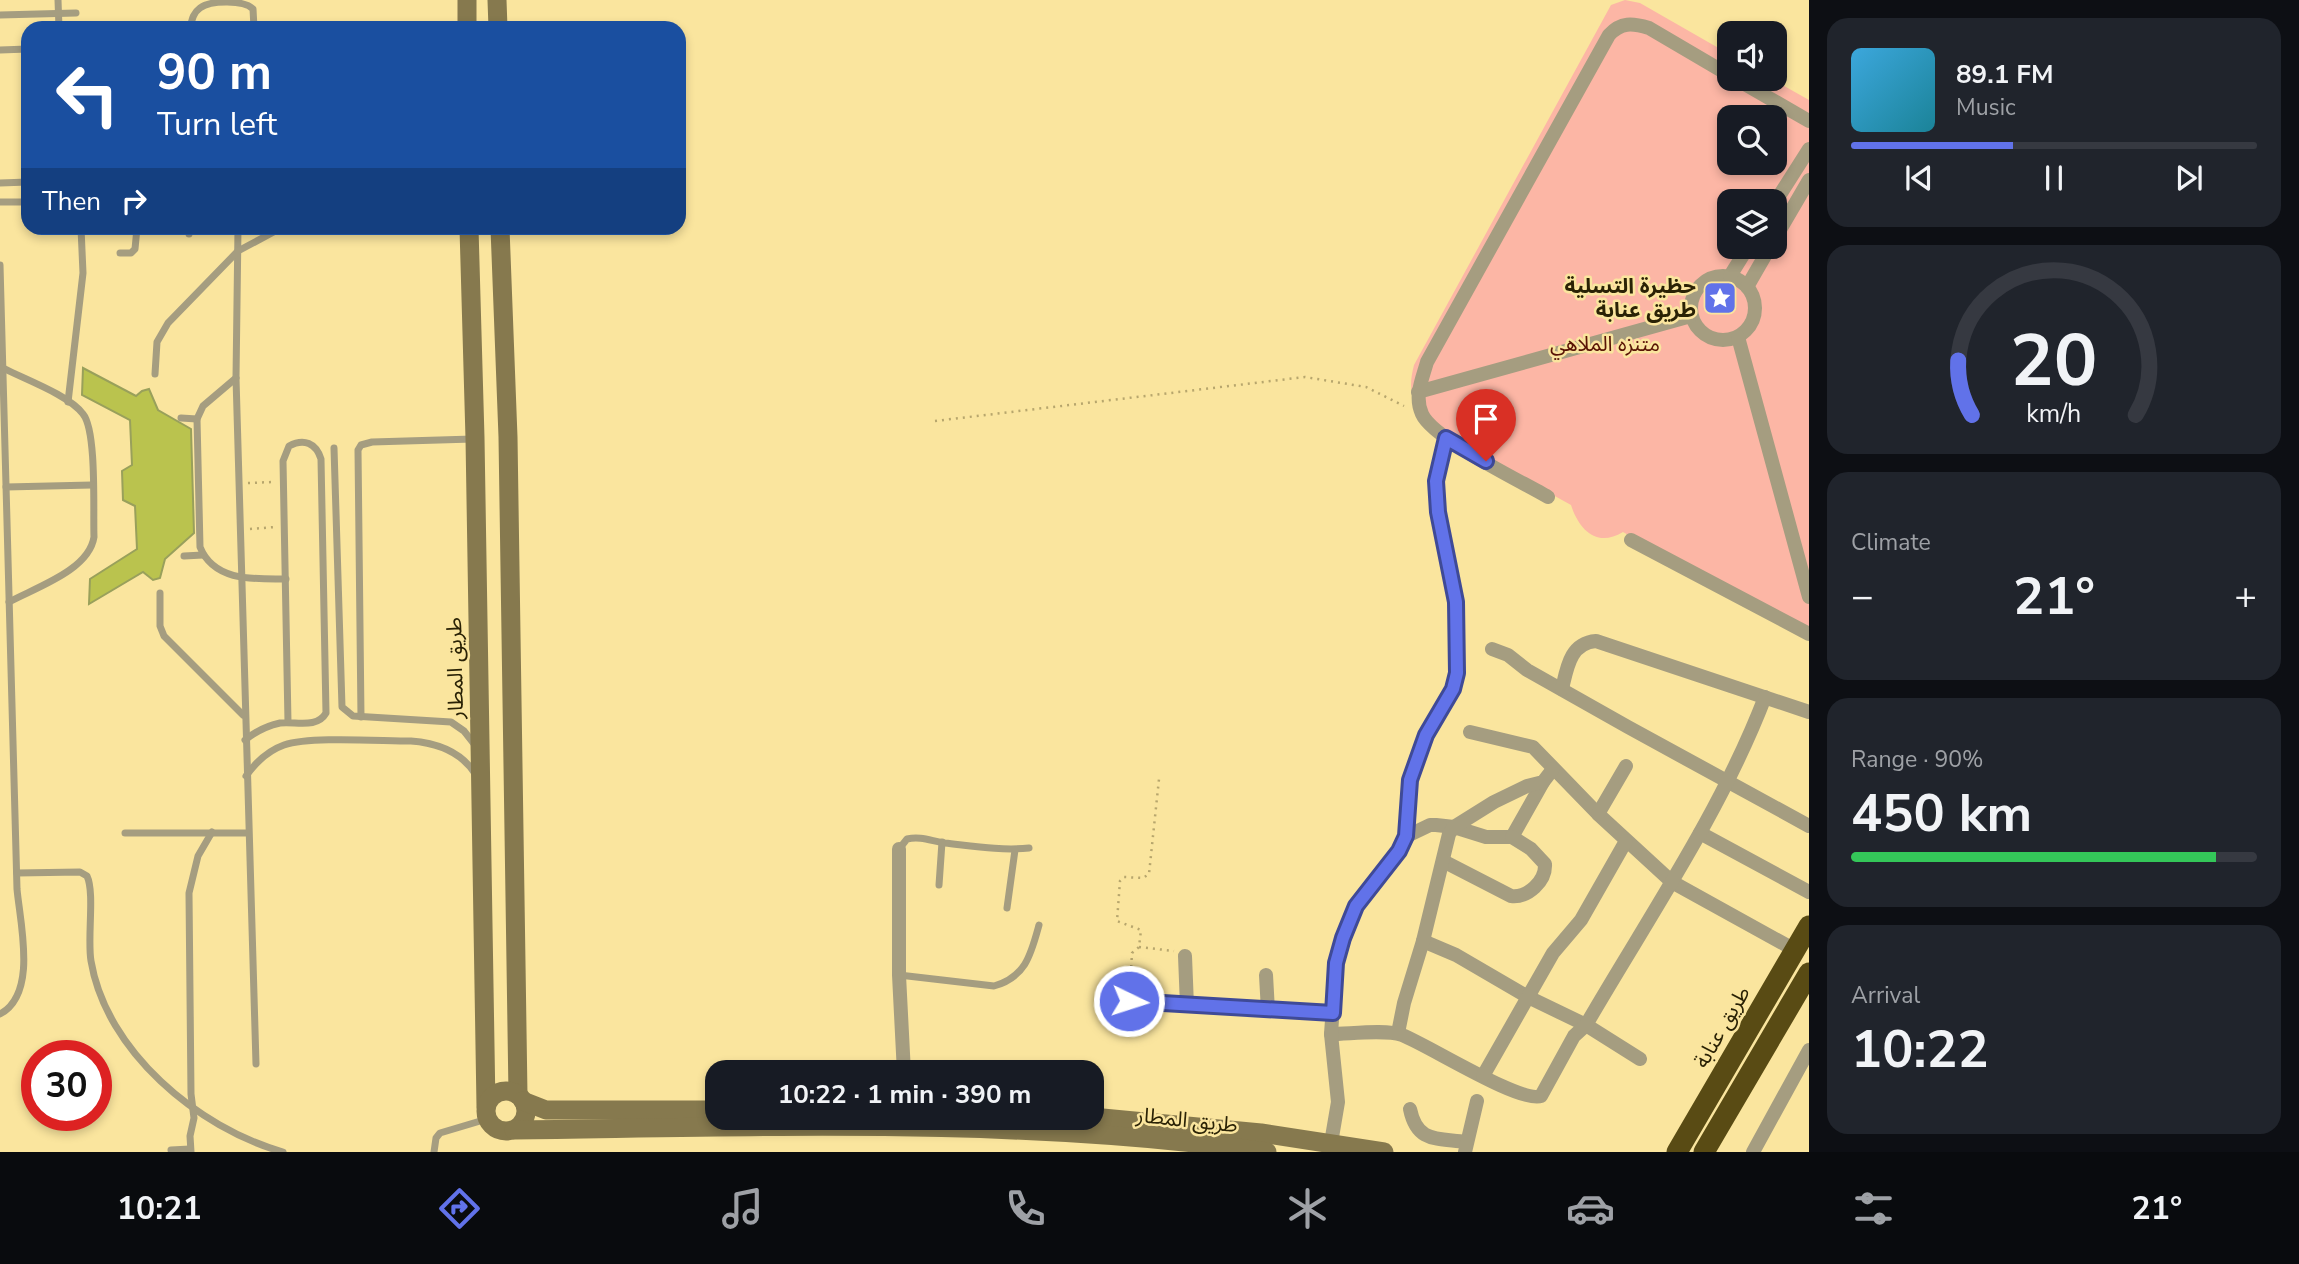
<!DOCTYPE html>
<html lang="en">
<head>
<meta charset="utf-8">
<style>
	:root { --surface:#171b24; --page:#20242c; --text:#f1f3f6; --muted:#9ea1a6; --line:#363941; --accent:#6172e9 }
	body { margin:0; font-family:"Nunito Sans","Noto Sans Arabic",sans-serif; background:var(--page); color:var(--text); height:100vh; display:flex; flex-direction:column; font-size:26px; white-space:nowrap }
	* { box-sizing:border-box; margin:0 }
	p { font-size:23px; color:var(--muted) }
	.icon { flex:none; width:38px; height:38px; fill:none; stroke:currentColor; stroke-width:2; stroke-linecap:round; stroke-linejoin:round }
	.map { position:relative; flex:1; overflow:hidden }
	.sheet { display:flex; flex-direction:column; gap:18px; padding:18px; background:#0d0f14; width:490px }
	.sheet>* { flex:none }
	.top-card { position:absolute; left:21px; top:21px; width:665px; height:214px; border-radius:21px; box-shadow:0 4px 10px #0003; background:#1a4fa0; color:#fff; overflow:hidden }
	.buttons { position:absolute; left:1717px; top:21px; display:grid; gap:14px }
	.buttons a { display:grid; place-items:center; width:70px; height:70px; border-radius:14px; background:var(--surface); box-shadow:0 4px 10px #0003; font-size:35px }
	.speed { position:absolute; left:21px; top:1040px; display:flex; gap:14px; font-size:35px; font-weight:700; text-align:center }
	.speed>* { display:grid; place-content:center; width:91px; height:91px; border-radius:50%; background:var(--surface); box-shadow:0 4px 10px #0003; line-height:1 }
	.speed .limit { border:10px solid #d22; background:#fff; color:#111 }
	.pin { position:absolute; display:grid; place-items:center; width:60px; height:60px; color:#fff; margin:-72px -30px; border-radius:50% 50% 50% 0; rotate:-45deg; box-shadow:0 0 7px #0007 }
	.pin .icon { rotate:45deg }
	.me { position:absolute; width:77px; margin:-38px; rotate:94deg; stroke-linejoin:round; filter:drop-shadow(0 0 5px #0008) }
	.turn { display:flex; align-items:center; gap:24px; height:147px; padding:0 21px; font-size:32px }
	.turn .icon { width:91px; height:91px; stroke-width:2.5 }
	.turn b { display:block; font-size:49px; line-height:60px }
	.then { display:flex; align-items:center; height:66px; padding:0 21px; background:#0003; gap:14px; font-size:26px }
	.big { font-size:52px; font-weight:700; line-height:1.1 }
	.sheet .widget { flex:1; display:flex; flex-direction:column; justify-content:center; gap:10px; min-width:0; padding:0 24px; border-radius:21px; background:var(--page) }
	.sheet .dial { align-items:center; gap:0 }
	.dial svg { height:182px; overflow:visible; fill:none; stroke:var(--line); stroke-width:7; stroke-linecap:round; text-anchor:middle }
	.dial text { fill:var(--text); stroke:none }
	.song { display:flex; align-items:center; gap:21px }
	.cover { width:84px; height:84px; border-radius:10px; background:linear-gradient(135deg,hsl(200 70% 55%),hsl(190 70% 35%)) }
	.played { height:7px; border-radius:4px; background:linear-gradient(90deg,var(--accent) 40%,var(--line) 40%) }
	.keys { display:flex; justify-content:space-around; direction:ltr }
	.heat { display:flex; justify-content:space-between; align-items:center; font-size:38px; direction:ltr }
	.charge { height:10px; border-radius:5px; background:linear-gradient(90deg,#34c759 90%,var(--line) 0) }
	.trip { position:absolute; left:705px; top:1060px; width:399px; height:70px; border-radius:21px; background:var(--surface); box-shadow:0 4px 10px #0003; font-weight:700; line-height:70px; text-align:center }
	.tabs { display:flex; height:112px; justify-content:space-around; align-items:center; background:#090b0e; color:var(--muted) }
	.tabs .icon { width:49px; height:49px }
	.tabs .active { color:var(--accent) }
	.tabs b { font-size:32px; color:var(--text) }
	main { display:flex; flex:1; min-height:0 }
	.map>svg:first-child { display:block }
	.green { fill:#fcb6a5; fill-rule:evenodd }
	.building { fill:#bac34e; stroke:#99a05b; stroke-width:2 }
	.lines { fill:none; stroke-linecap:round; stroke-linejoin:round }
	.path { stroke:#b7a66d; stroke-width:2.5; stroke-dasharray:2 5; stroke-linecap:butt }
	.lane { stroke:#a59d80; stroke-width:7 }
	.street { stroke:#a59d80; stroke-width:14 }
	.secondary { stroke:#86794e; stroke-width:19 }
	.highway { stroke:#594b14; stroke-width:21 }
	.route-casing { stroke:#3f4a97; stroke-width:18 }
	.route { stroke:#6172e9; stroke-width:12 }
	.labels { text-anchor:middle; stroke-width:5; stroke-linejoin:round; paint-order:stroke }
	.poi-label { font-size:21px; font-weight:bold; fill:#2a2205; stroke:#fae59e; text-anchor:end }
	.park-label { font-size:21px; fill:#581305; stroke:#fae59e }
	.street-label { font-size:21px; fill:#2a2205; stroke:#fae59e }
</style>
</head>
<body>
<main>
<div class="map">
<svg width="1809" height="1152" viewBox="0 0 1809 1152">
	<rect width="100%" height="100%" fill="#fae59e"/>
	<path class="green" d="M1625 0 1640 3 1729 54V79H1772L1809 100V637L1623 532C1597 548 1579 530 1571 505L1427 425C1413 402 1407 392 1414 365L1611 5ZM1729 117H1774V163H1729ZM1729 201H1774V247H1729Z"/>
	<polygon class="building" points="83,368 136,396 142,391 149,389 158,410 191,429 194,533 165,559 160,578 153,580 143,572 89,604 90,579 137,549 135,506 123,500 122,471 132,465 130,420 82,395"/>
	<g class="lines">
		<g class="path">
			<polyline points="935,421 1305,377 1366,387 1404,406"/>
			<polyline points="248,483 273,482"/>
			<polyline points="250,529 275,527"/>
			<polyline points="1139,947 1174,951"/>
			<polyline points="1130,988 1132,953 1139,947 1141,930 1117,921 1120,881 1124,877 1143,878 1149,874 1159,779"/>
		</g>
		<g class="lane">
			<polyline points="58,0 59,28"/>
			<polyline points="0,15 76,13"/>
			<path d="M190 28C192 20 193 13 200 8 211 0 244 0 253 9L254 28"/>
			<polyline points="0,50 28,49"/>
			<polyline points="0,183 28,182"/>
			<polyline points="0,202 28,202"/>
			<polyline points="238,228 236,378 256,1064"/>
			<polyline points="189,234 189,228"/>
			<polyline points="120,253 131,253 135,249 137,228"/>
			<path d="M0 265 17 889C20 923 38 994 0 1014"/>
			<path d="M3 368C24 379 69 395 83 414 97 431 93 512 94 537 89 570 37 587 9 602"/>
			<polyline points="155,374 157,342 168,323 238,251 281,228"/>
			<path d="M236 378 203 406 197 419 200 547C214 582 255 579 286 579"/>
			<polyline points="68,402 83,273 81,228"/>
			<polyline points="181,418 197,419"/>
			<polyline points="334,448 342,707 353,716 451,722 464,731 475,745"/>
			<polyline points="6,487 92,485"/>
			<polyline points="184,556 203,555"/>
			<polyline points="160,593 160,626 164,636 243,715"/>
			<polyline points="361,717 358,450 361,445 372,442 473,439"/>
			<path d="M245 740C255 732 266 726 280 723 295 721 317 729 326 713L321 459C316 443 304 438 289 446L283 461 288 722"/>
			<path d="M246 776C256 762 267 751 284 745 311 736 379 741 411 741 437 743 462 752 476 775"/>
			<polyline points="125,833 248,833"/>
			<path d="M899 849 907 839C921 836 931 841 945 843 972 846 1002 851 1029 848"/>
			<path d="M17 873 80 872 87 876C95 893 87 938 91 961 106 1051 198 1128 283 1152"/>
			<polyline points="939,885 942,842"/>
			<polyline points="1007,908 1015,850"/>
			<path d="M899 975 994 986C1026 977 1031 954 1039 925"/>
			<polyline points="171,1150 190,1149"/>
			<polyline points="191,1152 190,1136 194,1118 191,1094 189,893 198,856 212,832"/>
			<polyline points="434,1152 436,1138 440,1133 487,1119"/>
		</g>
		<g class="street">
			<polyline points="1736,79 1809,121"/>
			<polyline points="1774,204 1809,149"/>
			<polyline points="1774,240 1809,180"/>
			<circle cx="1723" cy="308" r="32"/>
			<polyline points="1730,276 1748,247"/>
			<polyline points="1747,287 1770,247"/>
			<polyline points="1738,337 1809,597"/>
			<polyline points="1418,392 1691,316"/>
			<path d="M1548 497C1521 481 1433 439 1422 414 1414 396 1422 380 1427 362L1609 35C1621 22 1632 23 1649 28L1729 75"/>
			<polyline points="1631,540 1809,634"/>
			<polyline points="1492,649 1508,655 1527,670 1628,727 1809,826"/>
			<path d="M1562 689C1567 668 1570 643 1596 641L1809 712"/>
			<polyline points="1470,732 1533,747 1598,814 1672,882 1795,950"/>
			<polyline points="1598,814 1626,766"/>
			<polyline points="1700,833 1809,892"/>
			<polyline points="1407,836 1430,825 1436,825 1454,827 1486,837 1512,837 1543,782"/>
			<polyline points="899,849 899,975 904,1073"/>
			<path d="M1443 861 1511 896C1528 898 1546 881 1545 864L1531 849 1512 837"/>
			<polyline points="1423,941 1456,955 1528,997 1586,1025 1640,1059"/>
			<polyline points="1185,956 1187,1006"/>
			<polyline points="1266,975 1268,1011"/>
			<polyline points="1129,1001 1333,1013"/>
			<polyline points="1398,1033 1404,1003 1423,941 1449,834 1454,827 1494,802 1527,786 1543,782 1553,769"/>
			<path d="M1331 1034C1349 1034 1386 1029 1402 1035 1428 1045 1521 1104 1541 1096L1574 1036 1586 1025C1648 918 1720 814 1765 697"/>
			<polyline points="1483,1076 1553,953 1581,920 1626,841"/>
			<path d="M1410 1109C1417 1143 1437 1138 1466 1142"/>
			<polyline points="1331,1143 1338,1102 1331,1034 1336,963 1356,906 1399,851 1407,836 1410,781 1426,735 1453,689 1457,672 1456,602 1438,512 1436,481 1445,438"/>
			<polyline points="1465,1152 1477,1101"/>
			<polyline points="1753,1152 1809,1050"/>
		</g>
		<g class="secondary">
			<polyline points="467,0 467,28"/>
			<polyline points="497,0 498,28"/>
			<polyline points="469,228 475,438 486,1107"/>
			<polyline points="500,228 508,437 518,1095"/>
			<circle cx="506" cy="1111" r="20"/>
			<polyline points="523,1101 546,1110 718,1110"/>
			<polyline points="1092,1117 1261,1133 1384,1152"/>
			<path d="M514 1130C765 1127 1018 1117 1267 1152"/>
		</g>
		<g class="highway">
			<polyline points="1677,1152 1809,926"/>
			<polyline points="1704,1152 1809,973"/>
		</g>
	</g>
	<g class="lines">
		<defs>
			<polyline id="route" points="1129,1001 1333,1013 1336,963 1343,938 1356,906 1399,851 1406,836 1410,780 1426,735 1453,689 1457,673 1456,602 1438,512 1436,481 1446,438 1486,461"/>
		</defs>
		<use href="#route" class="route-casing"/>
		<use href="#route" class="route"/>
	</g>
	<defs>
		<symbol id="sight-square" viewBox="-11 -11 22 22"><rect x="-9" y="-9" width="18" height="18" rx="4" fill="#6172e9" stroke="#fae59e"/><path d="M0-6L1.8-2.2L6-1.7L2.9 1.2L3.7 5.4L0 3.3L-3.7 5.4L-2.9 1.2L-6-1.7L-1.8-2.2Z" fill="#fff"/></symbol>
	</defs>
	<g fill-rule="evenodd">
		<use href="#sight-square" x="1701" y="279" width="38" height="38"/>
	</g>
	<g class="labels">
		<g class="poi-label">
			<text x="1696" y="293">حظيرة التسلية<tspan x="1696" dy="24">طريق عنابة</tspan></text>
		</g>
		<g class="park-label">
			<text x="1605" y="351">متنزه الملاهي</text>
		</g>
		<g class="street-label">
			<text transform="translate(455 668) rotate(-91)" y="7">طريق المطار</text>
			<text transform="translate(1722 1027) rotate(-60)" y="7">طريق عنابة</text>
			<text transform="translate(1187 1120) rotate(6)" y="7">طريق المطار</text>
		</g>
	</g>
</svg>
<div class="buttons">
<a><svg class="icon" aria-label="sound" viewBox="0 0 24 24"><path d="M4 9h4l5-4v14l-5-4H4zM17 9q2 3 0 6"/></svg></a>
<a><svg class="icon" aria-label="search" viewBox="0 0 24 24"><circle cx="10" cy="10" r="6"/><path d="M15 15l6 6"/></svg></a>
<a><svg class="icon" aria-label="layers" viewBox="0 0 24 24"><path d="M12 4l9 5-9 5-9-5zM3 14l9 5 9-5"/></svg></a>
</div>
<div class="speed"><div class="limit">30</div></div>
<div class="pin" style="left:1486px;top:461px;background:#d93025"><svg class="icon" aria-label="arrive" viewBox="0 0 24 24"><path d="M6 21V4h12l-3 4 3 4H6"/></svg></div>
<svg class="me" style="left:1129px;top:1001px" viewBox="-20 -20 40 40"><circle r="17" fill="#6172e9" stroke="#fff" stroke-width="3"/><path d="M0-11L8 9 0 5-8 9z" fill="#fff"/></svg>
<div class="trip">10:22 · 1 min · 390 m</div>
<div class="top-card">
<div class="turn"><svg class="icon" aria-label="left" viewBox="0 0 24 24"><path d="M17 20v-9H6M10 6l-5 5 5 5"/></svg><div><b>90 m</b>Turn left</div></div>
<div class="then">Then<svg class="icon" aria-label="right" viewBox="0 0 24 24"><path d="M7 20v-9h11M14 6l5 5-5 5"/></svg></div>
</div>
</div>
<section class="sheet">
<div class="widget">
<div class="song"><i class="cover"></i><div><b>89.1 FM</b><p>Music</p></div></div>
<div class="played"></div>
<div class="keys"><svg class="icon" aria-label="previous" viewBox="0 0 24 24"><path d="M18 5L8 12l10 7zM5 5v14"/></svg><svg class="icon" aria-label="pause" viewBox="0 0 24 24"><path d="M8 5v14M16 5v14"/></svg><svg class="icon" aria-label="next" viewBox="0 0 24 24"><path d="M6 5l10 7-10 7zM19 5v14"/></svg></div>
</div>
<div class="widget dial"><svg viewBox="0 0 100 80">
<path d="M14 69A42 42 0 1 1 86 69"/>
<path d="M14 69A42 42 0 0 1 8 45" stroke="#6172e9"/>
<text x="50" y="56" font-size="32" font-weight="700">20</text>
<text x="50" y="72" font-size="11">km/h</text>
</svg></div>
<div class="widget"><p>Climate</p>
<div class="heat"><a>−</a><b class="big">21°</b><a>+</a></div>
</div>
<div class="widget"><p>Range · 90%</p><b class="big">450 km</b><div class="charge"></div></div>
<div class="widget"><p>Arrival</p><b class="big">10:22</b></div>
</section>
</main>
<nav class="tabs">
<b>10:21</b>
<svg class="icon active" aria-label="directions" viewBox="0 0 24 24"><path d="M12 3l9 9-9 9-9-9zM9 14v-3h6M13 9l2 2-2 2"/></svg>
<svg class="icon" aria-label="music" viewBox="0 0 24 24"><path d="M9 18V5l10-2v13"/><circle cx="6" cy="18" r="3"/><circle cx="16" cy="16" r="3"/></svg>
<svg class="icon" aria-label="phone" viewBox="0 0 24 24"><path d="M5 4h4l2 5-3 2q2 4 5 5l2-3 5 2v4C11 20 4 13 5 4z"/></svg>
<svg class="icon" aria-label="climate" viewBox="0 0 24 24"><path d="M12 3v18M4 7l16 10M4 17L20 7"/></svg>
<svg class="icon" aria-label="car" viewBox="0 0 24 24"><path d="M5 17H2v-5l4-1 3-4h7l3 4 3 1v5h-3M9 17h6M6 11h13"/><circle cx="7" cy="17" r="2"/><circle cx="17" cy="17" r="2"/></svg>
<svg class="icon" aria-label="filters" viewBox="0 0 24 24"><path d="M4 7h16M4 17h16"/><circle cx="9" cy="7" r="2"/><circle cx="15" cy="17" r="2"/></svg>
<b>21°</b>
</nav>
</body>
</html>
